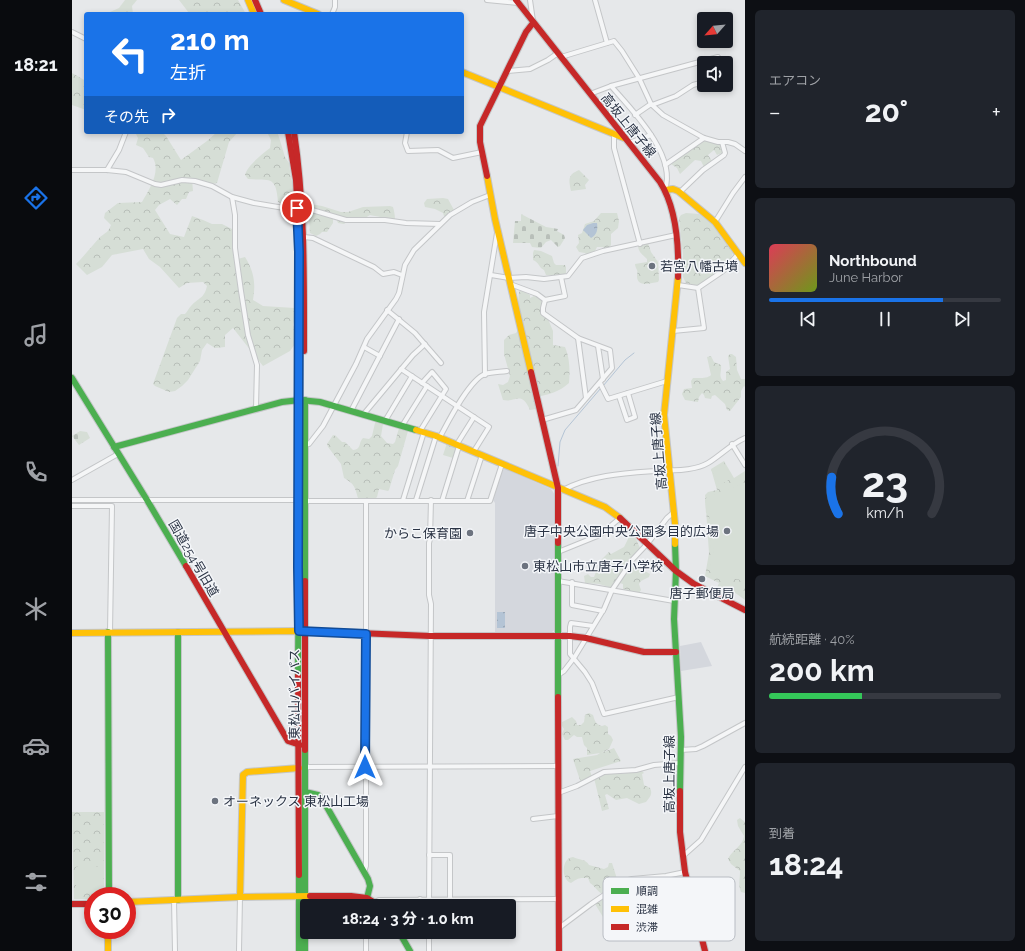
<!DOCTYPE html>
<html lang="ja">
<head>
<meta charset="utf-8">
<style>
	:root { --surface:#171b24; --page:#20242c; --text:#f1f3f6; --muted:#9ea1a6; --line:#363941; --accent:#1a73e8 }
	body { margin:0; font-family:Raleway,"Noto Sans JP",sans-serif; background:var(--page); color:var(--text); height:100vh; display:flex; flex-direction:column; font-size:15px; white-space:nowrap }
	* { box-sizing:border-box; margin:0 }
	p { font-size:13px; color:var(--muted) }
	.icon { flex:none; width:22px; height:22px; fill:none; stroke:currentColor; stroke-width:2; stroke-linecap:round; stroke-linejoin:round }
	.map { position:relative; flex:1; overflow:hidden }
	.details { display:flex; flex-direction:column; gap:10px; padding:10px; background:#0d0f14; width:280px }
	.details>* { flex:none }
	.guide { position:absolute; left:12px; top:12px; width:380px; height:122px; border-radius:4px; box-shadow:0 2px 6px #0003; background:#1a73e8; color:#fff; overflow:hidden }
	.needle { width:26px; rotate:243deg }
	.fabs { position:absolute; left:625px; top:12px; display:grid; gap:8px }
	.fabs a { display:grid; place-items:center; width:36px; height:36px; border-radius:4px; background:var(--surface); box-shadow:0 2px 6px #0003; font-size:20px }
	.speed { position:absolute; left:12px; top:887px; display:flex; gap:8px; font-size:20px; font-weight:700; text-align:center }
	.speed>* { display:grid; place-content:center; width:52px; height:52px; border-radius:50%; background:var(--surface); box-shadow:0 2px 6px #0003; line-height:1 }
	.speed .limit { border:6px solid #d22; background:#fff; color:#111 }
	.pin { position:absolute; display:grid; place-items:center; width:34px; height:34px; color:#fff; margin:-17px; border:2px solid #fff; border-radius:50%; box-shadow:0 1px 4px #0007 }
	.me { position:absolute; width:44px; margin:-22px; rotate:0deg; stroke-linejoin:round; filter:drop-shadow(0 0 3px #0008) }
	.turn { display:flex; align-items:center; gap:14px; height:84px; padding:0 20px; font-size:18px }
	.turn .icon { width:52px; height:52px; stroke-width:2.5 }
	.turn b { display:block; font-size:28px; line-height:34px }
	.then { display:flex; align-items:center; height:38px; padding:0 20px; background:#0003; gap:8px; font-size:15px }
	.big { font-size:30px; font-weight:700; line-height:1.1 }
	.details .widget { flex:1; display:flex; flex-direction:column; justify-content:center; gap:6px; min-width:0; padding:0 14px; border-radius:6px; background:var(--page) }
	.details .dial { align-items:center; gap:0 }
	.dial svg { height:104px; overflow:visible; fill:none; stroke:var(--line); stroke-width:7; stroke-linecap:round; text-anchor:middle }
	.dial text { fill:var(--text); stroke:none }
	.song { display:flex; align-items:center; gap:12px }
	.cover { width:48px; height:48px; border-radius:6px; background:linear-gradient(135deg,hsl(350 70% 55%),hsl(80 70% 35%)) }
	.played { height:4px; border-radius:2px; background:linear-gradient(90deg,var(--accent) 75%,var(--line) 75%) }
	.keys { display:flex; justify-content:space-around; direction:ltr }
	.heat { display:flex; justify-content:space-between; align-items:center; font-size:22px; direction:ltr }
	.charge { height:6px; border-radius:3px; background:linear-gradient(90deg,#34c759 40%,var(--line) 0) }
	.trip { position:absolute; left:228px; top:899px; width:216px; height:40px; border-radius:4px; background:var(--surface); box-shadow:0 2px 6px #0003; font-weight:700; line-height:40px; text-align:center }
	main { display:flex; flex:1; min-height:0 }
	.menu { display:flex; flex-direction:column; width:72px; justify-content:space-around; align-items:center; background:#090b0e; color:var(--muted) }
	.menu .icon { width:28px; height:28px }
	.menu .current { color:var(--accent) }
	.menu b { font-size:18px; color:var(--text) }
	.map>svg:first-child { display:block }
	.built { fill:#d4d7dd }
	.forest { fill:url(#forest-crowns) }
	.cemetery { fill:url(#cemetery-stones) }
	.pitch { fill:#d6ded6 }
	.water { fill:url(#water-ripples) }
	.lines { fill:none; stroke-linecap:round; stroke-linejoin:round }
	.stream { stroke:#b4c4d5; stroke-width:1 }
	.street-casing { stroke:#c4c6c8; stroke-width:6 }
	.fast-casing { stroke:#c4c6c8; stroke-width:8 }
	.slow-casing { stroke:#c4c6c8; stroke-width:8 }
	.jam-casing { stroke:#c4c6c8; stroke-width:8 }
	.street { stroke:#f5f6f7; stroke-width:4 }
	.fast { stroke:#4caf50; stroke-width:6 }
	.slow { stroke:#ffc107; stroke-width:6 }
	.jam { stroke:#c62828; stroke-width:6 }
	.street-bridge-casing { stroke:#c4c6c8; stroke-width:6; stroke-linecap:butt }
	.street-bridge { stroke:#f5f6f7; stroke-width:4 }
	.route-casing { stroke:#114b97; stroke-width:10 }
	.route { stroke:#1a73e8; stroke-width:7 }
	.poi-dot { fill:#6c737f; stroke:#f4f6f9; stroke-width:1.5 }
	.labels { text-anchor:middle; stroke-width:3; stroke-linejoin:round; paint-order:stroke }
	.street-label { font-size:13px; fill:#2b3445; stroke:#f4f6f9 }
	.poi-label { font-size:13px; fill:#2b3445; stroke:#f4f6f9; text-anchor:start }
	.key { fill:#f4f6f9; stroke:#b8bcc3; stroke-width:1 }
	.key-label { font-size:11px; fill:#2b3445 }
</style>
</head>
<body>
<main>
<nav class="menu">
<b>18:21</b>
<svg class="icon current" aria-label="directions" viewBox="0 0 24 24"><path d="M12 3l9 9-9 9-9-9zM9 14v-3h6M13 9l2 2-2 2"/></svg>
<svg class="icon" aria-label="music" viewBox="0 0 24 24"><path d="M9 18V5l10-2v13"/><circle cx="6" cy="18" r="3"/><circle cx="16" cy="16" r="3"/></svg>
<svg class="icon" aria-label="phone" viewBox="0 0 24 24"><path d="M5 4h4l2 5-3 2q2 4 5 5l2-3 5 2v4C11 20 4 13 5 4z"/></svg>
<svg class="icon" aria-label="climate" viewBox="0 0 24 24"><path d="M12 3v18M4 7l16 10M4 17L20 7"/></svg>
<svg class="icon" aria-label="car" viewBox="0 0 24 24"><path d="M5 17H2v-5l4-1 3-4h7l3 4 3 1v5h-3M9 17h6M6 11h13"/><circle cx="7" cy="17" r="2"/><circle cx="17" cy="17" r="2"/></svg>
<svg class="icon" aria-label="filters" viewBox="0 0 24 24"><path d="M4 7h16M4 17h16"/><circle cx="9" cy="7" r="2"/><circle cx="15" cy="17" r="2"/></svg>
</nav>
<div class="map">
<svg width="673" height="951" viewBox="0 0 673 951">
	<defs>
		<pattern id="forest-crowns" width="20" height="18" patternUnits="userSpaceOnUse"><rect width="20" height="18" fill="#d6ded6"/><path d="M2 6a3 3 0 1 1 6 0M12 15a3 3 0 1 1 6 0" fill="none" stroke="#b8bfb9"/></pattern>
		<pattern id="cemetery-stones" width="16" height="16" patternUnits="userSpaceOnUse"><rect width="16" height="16" fill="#d6ded6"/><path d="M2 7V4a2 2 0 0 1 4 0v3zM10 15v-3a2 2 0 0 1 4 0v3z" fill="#b8bfb9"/></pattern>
		<pattern id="water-ripples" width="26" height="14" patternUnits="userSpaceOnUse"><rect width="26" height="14" fill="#b4c4d5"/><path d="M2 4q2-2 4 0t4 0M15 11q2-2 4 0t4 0" fill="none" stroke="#93a0af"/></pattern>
	</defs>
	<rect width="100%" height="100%" fill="#e6e8ea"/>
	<g class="built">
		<polygon points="433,469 479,489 483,495 483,629 480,632 423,632 423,503 421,500 430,470"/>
		<polygon points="629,642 640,666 609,671 608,646"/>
	</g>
	<g class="forest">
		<polygon points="53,0 65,0 60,6 61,14 38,14 38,12 47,8"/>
		<polygon points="107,0 166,0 174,14 117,14 117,13"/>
		<polygon points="0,73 14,81 14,110 0,105"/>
		<path d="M63 132H90L94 136 109 160 135 141 145 132H166L157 142 145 183 139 184 120 179 121 191 117 192 114 199H110L105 205 98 199 87 205 83 210 98 234 112 237 120 216 131 220 140 224H150L160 229 162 260 173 257C182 271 184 284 181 300L191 306 223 308V317L221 325 223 329V344L218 351 191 366 161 328 153 335V347L143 348 135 343 130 350 128 361 116 380 110 386 103 391 97 392 83 386 81 384 105 318 109 314H113C115 312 117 308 119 306 127 297 132 299 135 286L131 282 115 283 107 288 88 267 77 259 71 249 40 255 30 267 15 275 4 264C12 256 20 246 28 237 34 232 36 233 39 225L32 218 33 213 46 203 70 202C77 190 89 172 81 158L77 157 71 148 64 145 66 138Z"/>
		<path d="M195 132H205L206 134 213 157 217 163 219 179 222 184V192L216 201 211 204 206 202C204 174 197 181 176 179L173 175C175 166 190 154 198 148L199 140Z"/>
		<polygon points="636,140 649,144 650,153 645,155 642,150 636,155 640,161 632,167 629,161 623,160 608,174 605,168 599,164 600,162 629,142"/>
		<path d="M507 170 517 180 513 185 514 189 499 191C497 180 495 175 507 170Z"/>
		<polygon points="371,198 376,199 382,210 378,216 372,216 371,213 363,209 353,207 352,203 355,199"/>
		<path d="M238 204 250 206 269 212H276L291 207 318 206 321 207C322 210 323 216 323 219L319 220C316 218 303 216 298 215L293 218H280L272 224 266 223 263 216 256 212 237 207Z"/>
		<polygon points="239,212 261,219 261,223 255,232 250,232 248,234 244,236 238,233 237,218"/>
		<polygon points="529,213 545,213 547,221 546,228 539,234 539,245 537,248 532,249 531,247 525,247 523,251 515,255 513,253 507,252 504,247 507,243 506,235 510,233 513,224 522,221"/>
		<polygon points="614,213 627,214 640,224 661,253 657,262 651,269 627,285 622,285 614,283 611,277 611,254 607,218 609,215"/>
		<path d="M572 243H576L579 252 586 262 587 280 586 282C579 283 565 288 565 276 565 273 566 273 565 270 564 268 563 266 563 264L575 262V259C571 255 566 252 566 245Z"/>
		<path d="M462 250 469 251 480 256 482 263 484 265H493L494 267V273L492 275H474L472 270C467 268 467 262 461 260V253Z"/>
		<path d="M449 290 458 295V298L464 295 470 301 469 312 470 315 476 319 481 331V345L493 347C498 358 498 372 497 383 489 391 474 396 462 397L465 405 464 409 458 410C449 390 444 403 431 400L426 384 431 385 436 382 438 376 432 354V340L437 335 444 333 451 323 446 303 447 292Z"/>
		<path d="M658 354H660L664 357 665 370 669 379H673V387L672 386 669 391V397L658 411 655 410 653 404 643 395 640 396 639 399 633 398 632 395 630 393 627 397 626 402 613 400 610 394 612 389 620 388 619 381 621 378C626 378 635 379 639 375L635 357 639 356 642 362 649 365C650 371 646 376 651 381L654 380V372L658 369 656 356Z"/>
		<path d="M305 421 311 424 309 436 315 443 321 444 323 442 327 428 336 431 326 466 323 470 317 490 316 491 307 489 305 497 303 499H290L286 498C283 488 283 484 272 478L269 464 256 447 255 444 261 435 264 436 270 442H273L281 450C290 449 286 443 291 438L297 439 300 436 303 423Z"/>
		<polygon points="375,443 385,447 381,458 371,455"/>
		<polygon points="652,461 662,478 673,471 673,600 662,592 654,598 643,592 647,583 633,576 637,553 633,495 636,492 645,490 639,469"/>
		<polygon points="560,535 564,539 568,548 561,556 550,571 554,574 557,569 564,564 571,570 578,574 577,577 569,581 567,584 569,590 567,593 551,589 551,584 544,582 540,588 527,584 513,583 512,576 516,574 519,577 522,577 524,572 531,565 528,561 537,552 539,554 552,547 557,537"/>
		<path d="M517 713 521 715C523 721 523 724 530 726L533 725 536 727V734L539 736 541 740 537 749 529 753 542 748 549 761 518 771 520 777 509 783 501 759 525 755 528 753 515 755V748L512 745 510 737H505L502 735 496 740H493L490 734 492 729 490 726V722L500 717 504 721 505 725H509L512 722 513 715Z"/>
		<path d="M570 771 572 773 570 774 572 785 578 788C581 794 578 797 574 802L567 804 555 798 544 800 535 794 533 795 537 809 530 811 522 778 531 773 548 774Z"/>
		<polygon points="0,812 32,812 32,896 21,896 21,899 2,899"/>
		<path d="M668 818 673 822V893L669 892C666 884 668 880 668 871L659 864 656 859C660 850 671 846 672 836L666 826 665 820Z"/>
		<path d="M501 857C507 860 514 859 517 865L532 869 536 867 537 863H540L546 882C545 887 539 890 538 896L541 900 545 902 547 905 548 909C545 912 538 915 534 918L531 917 523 904 530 894C525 891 524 887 518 883L516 878C507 878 508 877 499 883 489 880 489 858 501 857Z"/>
	</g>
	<g class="cemetery">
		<polygon points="449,214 474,227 486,229 485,231 492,235 493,238 488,246 486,247 479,240 474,242 469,248 460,247 458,243 441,243 443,221 449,221"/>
		<polygon points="8,431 15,432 18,438 7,445 0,436"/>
	</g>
	<g class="pitch">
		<polygon points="652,463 660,478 648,485 639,470"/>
		<polygon points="673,483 673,581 641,573 638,568 642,549 639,548 637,513 634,513 633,500 635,497"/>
		<polygon points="533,755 535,762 521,767 518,760"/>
		<rect x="4" y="867" width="26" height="26"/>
	</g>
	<g class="water">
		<path d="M521 223H525C526 229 525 235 519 238L511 230 515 225Z"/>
		<rect x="425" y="612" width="8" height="16"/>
	</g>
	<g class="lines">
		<g class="stream">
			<polyline points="531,386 553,360 562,353"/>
			<polyline points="486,466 488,442 493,430 529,388"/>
		</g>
		<defs>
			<g id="street">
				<polyline points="415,0 446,3"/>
				<polyline points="458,0 461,21"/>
				<polyline points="523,0 535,43"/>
				<polyline points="260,14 263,7 263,0"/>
				<polyline points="0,32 14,39"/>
				<polyline points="489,57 542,41 550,51 567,78 579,104 591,115 632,138 646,142 656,142 663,144 673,151"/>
				<polyline points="435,71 458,69 476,60 486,53"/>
				<polyline points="649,85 655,87"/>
				<path d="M539 86C560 110 605 155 593 190"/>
				<polyline points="518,94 539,86 646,57 648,63"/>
				<polyline points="580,105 604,96 621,85 632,82"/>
				<polyline points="563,115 579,104"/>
				<polyline points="335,132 333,143 336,151 366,150 381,158 410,152"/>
				<polyline points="542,133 542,148 568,244"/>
				<polyline points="557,143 579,135"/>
				<polyline points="593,165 632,138"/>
				<polyline points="0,170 35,170 54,172 83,184 89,185 110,180 123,181 140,186 160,197 182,203 218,209"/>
				<polyline points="35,170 47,150 54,132"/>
				<polyline points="608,192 631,170 652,155 653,153 650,142"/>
				<polyline points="160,197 163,215 163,248 169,291 176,335 185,365 184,408"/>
				<polyline points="240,210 274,220 313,220 334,223 368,224"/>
				<polyline points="643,222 661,193 673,177"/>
				<polyline points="232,237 241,238 302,267 311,274 322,272 330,275"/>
				<polyline points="419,275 437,278 454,277 472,279 496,276 510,258 531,251 604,235"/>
				<polyline points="438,284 465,294 473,300 493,296 489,277"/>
				<polyline points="606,285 626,288 651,271 666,254"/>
				<polyline points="473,300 471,308 471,313 506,338"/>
				<polyline points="315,310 343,333 369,363"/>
				<polyline points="601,331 632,328 626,288"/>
				<polyline points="526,346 531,379"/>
				<polyline points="292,347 308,356"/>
				<polyline points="329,369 417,427 402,451"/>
				<polyline points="413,375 412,312 425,233"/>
				<polyline points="528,383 536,399 595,381"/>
				<polyline points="547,396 555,420 563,417 556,393"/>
				<polyline points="279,411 327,319"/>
				<polyline points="291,415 341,355 353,344"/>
				<polyline points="470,420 504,410 540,368 538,350 506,338 514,398"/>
				<polyline points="313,421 340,376"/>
				<polyline points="330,426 355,386"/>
				<polyline points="348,431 374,389 360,372 350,383"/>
				<path d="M368 437C376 422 397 380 413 374 420 372 428 372 435 371"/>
				<polyline points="233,443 237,444 251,426 284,364 295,339 324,299 327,293 333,265 342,250 378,215 400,202 418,195"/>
				<polyline points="385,444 402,417"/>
				<polyline points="660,444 673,465"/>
				<polyline points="0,480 46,454"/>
				<path d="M491 490C523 473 561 473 596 470 607 471 626 469 636 463 649 455 659 444 673 438"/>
				<polyline points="0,500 227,500"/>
				<polyline points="331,500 352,432"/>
				<polyline points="344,500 364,436"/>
				<polyline points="233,501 418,501 430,464"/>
				<polyline points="370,501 387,446"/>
				<polyline points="395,501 410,455"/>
				<polyline points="0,506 40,506 38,632"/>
				<polyline points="486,552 528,535 548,518"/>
				<polyline points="486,581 602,601"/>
				<polyline points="500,582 500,605 531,611"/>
				<polyline points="521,626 499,623 498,627 498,654 513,672 520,683 532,714 607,697"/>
				<polyline points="486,675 492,671 502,658 532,609 540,590 561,559 576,543 595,518 602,512"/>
				<polyline points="609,750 624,749 631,746 673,723"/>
				<polyline points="233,767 487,766"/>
				<polyline points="486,793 505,786 532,772 564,770 582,765 608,763"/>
				<polyline points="461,819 486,816"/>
				<polyline points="357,855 378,855 378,899"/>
				<polyline points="611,856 629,840 673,767"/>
				<polyline points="292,872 294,866 294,501"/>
				<polyline points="294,898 294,906"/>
				<polyline points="102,900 103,951"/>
				<polyline points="303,902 307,900 487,899"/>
				<polyline points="348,906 348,899"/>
				<polyline points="357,906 359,604 357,595 357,543 358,539 359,500"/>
				<polyline points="487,928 519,904 553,881 560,879 594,876 613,872"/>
				<polyline points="294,932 294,951"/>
				<polyline points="167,951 168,897"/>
				<polyline points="357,951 357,932"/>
			</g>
			<g id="fast">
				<polyline points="0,378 75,500 114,566"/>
				<polyline points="233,400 233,581"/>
				<polyline points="42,447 210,402 228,400 248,402 344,430"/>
				<polyline points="486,543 486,697"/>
				<polyline points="603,544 604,571 602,619 609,737 608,791"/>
				<polyline points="36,632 37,896"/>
				<polyline points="106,632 106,900"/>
				<polyline points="226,676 228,335"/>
				<polyline points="233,750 233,951"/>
				<polyline points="233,792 246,795 252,802 296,879 298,886 295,898"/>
				<polyline points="227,875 227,951"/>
				<polyline points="327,932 338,951"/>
			</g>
			<g id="slow">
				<polyline points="176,0 182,14"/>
				<polyline points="212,0 246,14"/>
				<polyline points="390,72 552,138"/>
				<polyline points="415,176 423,219 459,372"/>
				<polyline points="593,190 601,189 606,191 643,222 673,263"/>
				<polyline points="344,430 364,436 533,507 548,518"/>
				<polyline points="603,544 603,524 592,415 606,277"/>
				<polyline points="0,633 227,631 262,632"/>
				<polyline points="168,897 171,775 175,772 227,768"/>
				<polyline points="55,902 168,897 238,896"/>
				<polyline points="36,930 36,951"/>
			</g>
			<g id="jam">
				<polyline points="183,0 189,14"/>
				<path d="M444 0 588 182C605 209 607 246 606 277"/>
				<polyline points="216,132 224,180 227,238 228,335"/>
				<path d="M222 132C233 205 232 278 232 351"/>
				<polyline points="415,176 408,142 408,126 454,32 461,23"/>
				<polyline points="459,372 486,488 486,543"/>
				<polyline points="548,518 604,571 622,584 673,610"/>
				<polyline points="114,566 216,741 228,745"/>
				<polyline points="233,581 233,750"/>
				<polyline points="262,632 358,636 498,636 514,638 572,652 604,652"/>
				<polyline points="226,676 227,875"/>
				<polyline points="486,697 487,951"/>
				<polyline points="608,791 608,832 613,872 633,951"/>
				<polyline points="238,896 279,896 295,898 308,906"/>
				<polyline points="0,904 21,904"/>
			</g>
		</defs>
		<use href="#street" class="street-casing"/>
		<use href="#fast" class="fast-casing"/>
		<use href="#slow" class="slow-casing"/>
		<use href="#jam" class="jam-casing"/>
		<use href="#street" class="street"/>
		<use href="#fast" class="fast"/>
		<use href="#slow" class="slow"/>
		<use href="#jam" class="jam"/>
		<defs>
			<polyline id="street-bridge" points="218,209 240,210"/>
		</defs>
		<use href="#street-bridge" class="street-bridge-casing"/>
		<use href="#street-bridge" class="street-bridge"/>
	</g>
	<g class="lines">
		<defs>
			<polyline id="route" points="225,208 227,252 226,567 227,631 294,634 293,767"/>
		</defs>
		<use href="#route" class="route-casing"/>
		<use href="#route" class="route"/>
	</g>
	<g class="poi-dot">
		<circle cx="580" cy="266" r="4"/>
		<circle cx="655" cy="531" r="4"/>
		<circle cx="398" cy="533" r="4"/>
		<circle cx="453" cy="566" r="4"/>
		<circle cx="630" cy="579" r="4"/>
		<circle cx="143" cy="801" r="4"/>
	</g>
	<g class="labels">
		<g class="street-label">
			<text transform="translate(557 125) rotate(51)" y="5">高坂上唐子線</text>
			<text transform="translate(586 451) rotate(-95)" y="5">高坂上唐子線</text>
			<text transform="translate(122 558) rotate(60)" y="5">国道254号旧道</text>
			<text transform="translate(222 694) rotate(-90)" y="5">東松山バイパス</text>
			<text transform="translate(597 774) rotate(-90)" y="5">高坂上唐子線</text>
		</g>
		<g class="poi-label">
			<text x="588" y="271">若宮八幡古墳</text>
			<text x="647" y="536" text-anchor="end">唐子中央公園中央公園多目的広場</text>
			<text x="390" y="538" text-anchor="end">からこ保育園</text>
			<text x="461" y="571">東松山市立唐子小学校</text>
			<text x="630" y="598" text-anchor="middle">唐子郵便局</text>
			<text x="151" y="806">オーネックス 東松山工場</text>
		</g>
	</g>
	<rect x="531" y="877" width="132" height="64" rx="6" class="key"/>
	<rect x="539" y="888" width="18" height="6" fill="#4caf50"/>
	<rect x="539" y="906" width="18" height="6" fill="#ffc107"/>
	<rect x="539" y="924" width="18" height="6" fill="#c62828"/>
	<g class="key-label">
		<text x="564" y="895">順調</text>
		<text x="564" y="913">混雑</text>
		<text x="564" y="931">渋滞</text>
	</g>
</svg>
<div class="fabs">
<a><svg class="needle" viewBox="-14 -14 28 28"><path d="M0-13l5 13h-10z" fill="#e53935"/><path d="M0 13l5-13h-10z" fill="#9ea1a6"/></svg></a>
<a><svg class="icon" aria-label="sound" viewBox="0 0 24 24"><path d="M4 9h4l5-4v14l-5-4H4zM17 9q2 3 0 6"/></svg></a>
</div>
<div class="speed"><div class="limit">30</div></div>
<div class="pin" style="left:225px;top:208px;background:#d93025"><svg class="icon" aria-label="arrive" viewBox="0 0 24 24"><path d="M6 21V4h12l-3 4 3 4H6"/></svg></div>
<svg class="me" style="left:293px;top:767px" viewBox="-20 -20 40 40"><path d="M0-17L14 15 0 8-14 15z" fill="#1a73e8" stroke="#fff" stroke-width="4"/></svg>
<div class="trip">18:24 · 3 分 · 1.0 km</div>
<div class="guide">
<div class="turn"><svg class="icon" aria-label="left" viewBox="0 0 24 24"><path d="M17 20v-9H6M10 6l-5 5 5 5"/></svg><div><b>210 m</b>左折</div></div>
<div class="then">その先<svg class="icon" aria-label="right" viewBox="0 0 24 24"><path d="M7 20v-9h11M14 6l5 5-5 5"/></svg></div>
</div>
</div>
<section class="details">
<div class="widget"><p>エアコン</p>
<div class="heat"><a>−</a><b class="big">20°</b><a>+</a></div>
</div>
<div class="widget">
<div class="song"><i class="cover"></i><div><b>Northbound</b><p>June Harbor</p></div></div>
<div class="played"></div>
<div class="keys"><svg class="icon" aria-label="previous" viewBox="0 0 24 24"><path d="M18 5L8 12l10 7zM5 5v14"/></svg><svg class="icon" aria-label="pause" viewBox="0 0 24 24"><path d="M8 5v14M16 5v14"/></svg><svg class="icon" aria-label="next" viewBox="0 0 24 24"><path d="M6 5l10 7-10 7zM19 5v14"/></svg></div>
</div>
<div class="widget dial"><svg viewBox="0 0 100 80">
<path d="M14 69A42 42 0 1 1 86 69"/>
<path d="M14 69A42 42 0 0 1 9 41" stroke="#1a73e8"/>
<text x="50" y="56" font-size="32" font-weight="700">23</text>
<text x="50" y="72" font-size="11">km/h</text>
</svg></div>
<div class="widget"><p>航続距離 · 40%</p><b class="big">200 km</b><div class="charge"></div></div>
<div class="widget"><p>到着</p><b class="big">18:24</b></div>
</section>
</main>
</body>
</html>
